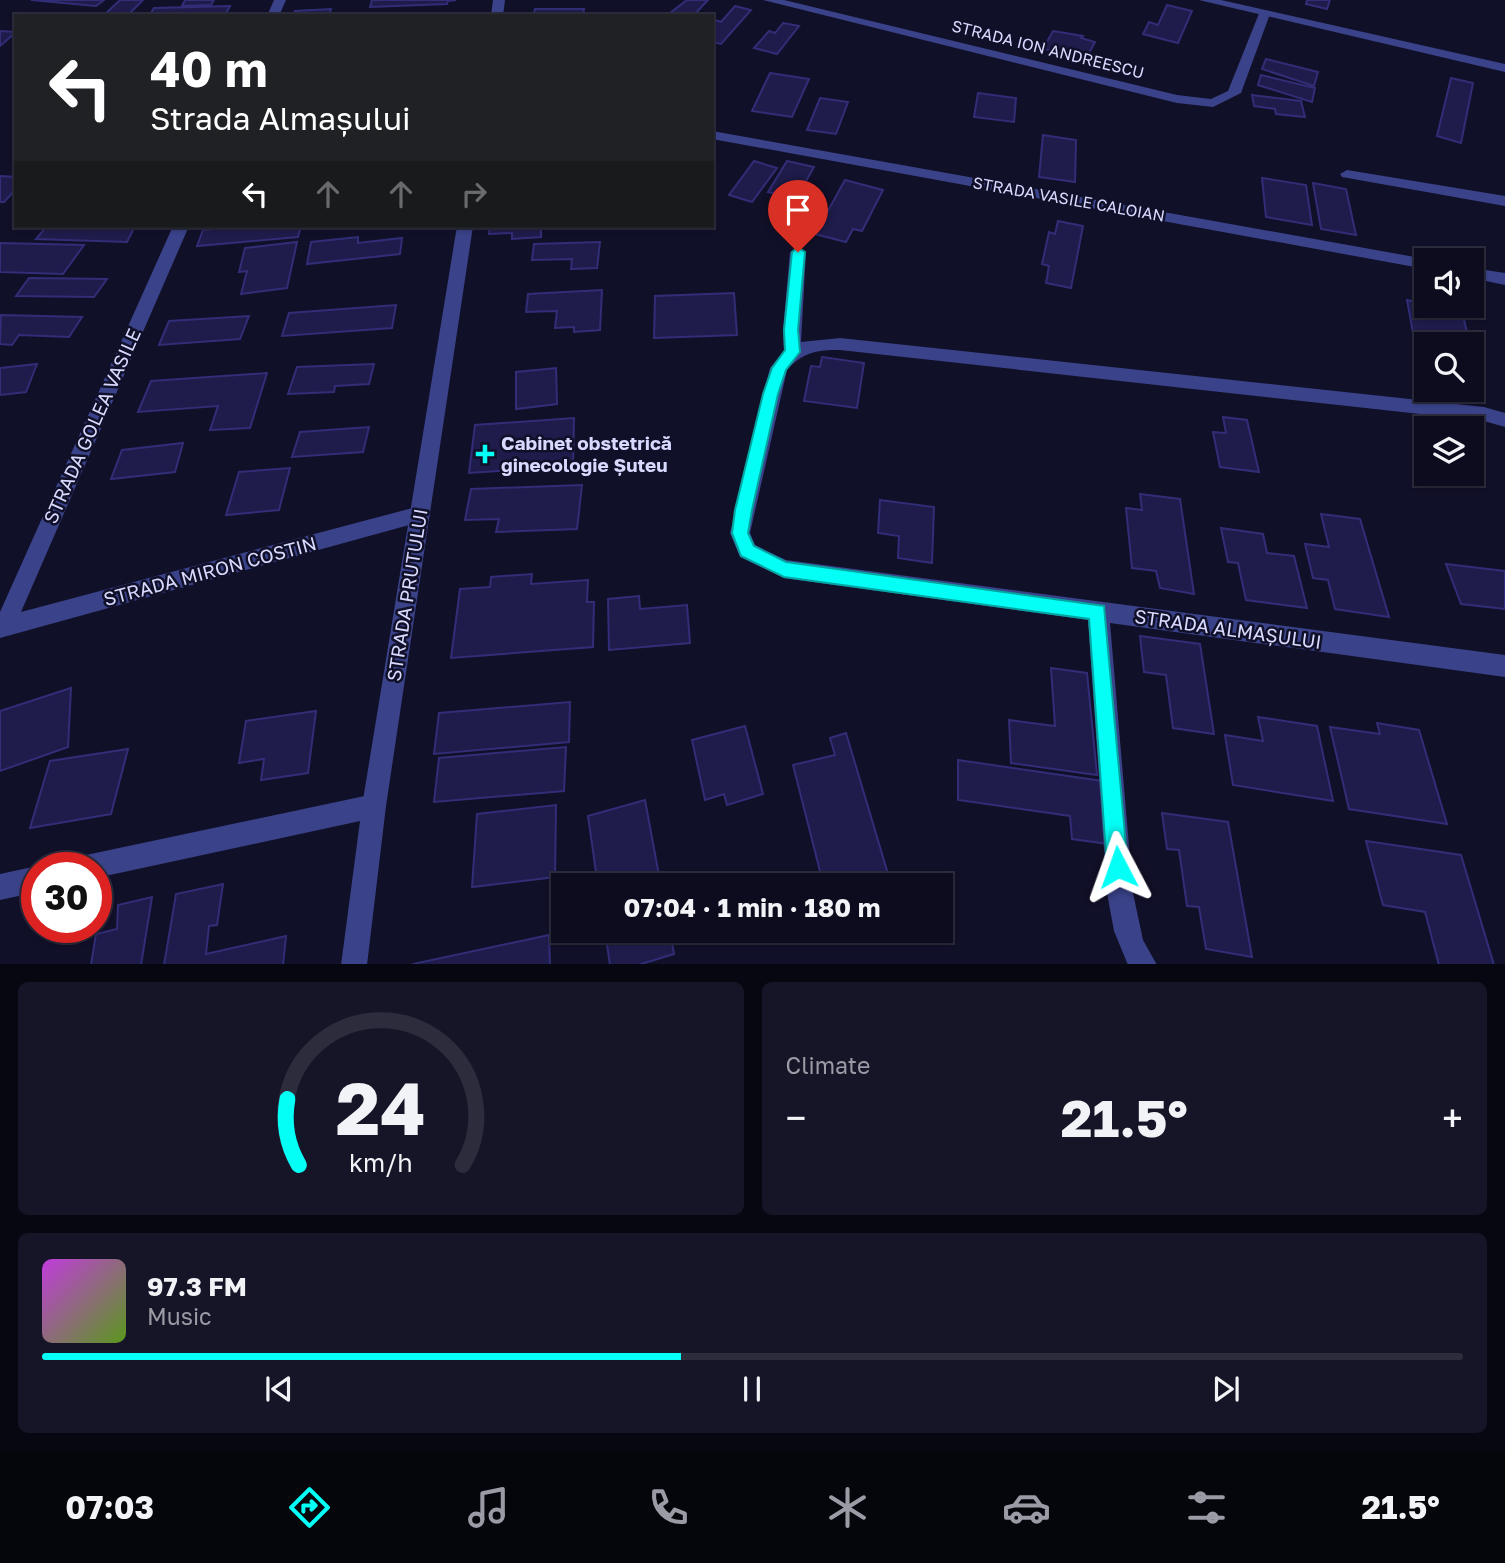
<!DOCTYPE html>
<html lang="en">
<head>
<meta charset="utf-8">
<style>
	:root { --surface:#0d0c1f; --page:#161528; --text:#f1f3f6; --muted:#9a9ba4; --line:#2d2c3d; --accent:#04fff7 }
	body { margin:0; font-family:"Golos Text",sans-serif; background:var(--page); color:var(--text); height:100vh; display:flex; flex-direction:column; font-size:26px; white-space:nowrap }
	* { box-sizing:border-box; margin:0 }
	p { font-size:23px; color:var(--muted) }
	.icon { flex:none; width:38px; height:38px; fill:none; stroke:currentColor; stroke-width:2; stroke-linecap:round; stroke-linejoin:round }
	.map { position:relative; height:964px; overflow:hidden }
	.details { display:flex; flex-direction:column; gap:18px; padding:18px; background:#070711; flex:1 }
	.details>* { flex:none }
	.top-card { position:absolute; left:14px; top:14px; width:700px; height:214px; border-radius:0px; box-shadow:0 2px 5px #0004,0 0 0 2px var(--line); background:#202124; color:#fff; overflow:hidden }
	.fabs { position:absolute; left:1414px; top:248px; display:grid; gap:14px }
	.fabs a { display:grid; place-items:center; width:70px; height:70px; border-radius:0px; background:var(--surface); box-shadow:0 2px 5px #0004,0 0 0 2px var(--line); font-size:35px }
	.speed { position:absolute; left:21px; top:852px; display:flex; gap:14px; font-size:35px; font-weight:700; text-align:center }
	.speed>* { display:grid; place-content:center; width:91px; height:91px; border-radius:50%; background:var(--surface); box-shadow:0 2px 5px #0004,0 0 0 2px var(--line); line-height:1 }
	.speed .limit { border:10px solid #d22; background:#fff; color:#111 }
	.pin { position:absolute; display:grid; place-items:center; width:60px; height:60px; color:#fff; margin:-72px -30px; border-radius:50% 50% 50% 0; rotate:-45deg; box-shadow:0 0 7px #0007 }
	.pin .icon { rotate:45deg }
	.me { position:absolute; width:77px; margin:-38px; rotate:356deg; stroke-linejoin:round; filter:drop-shadow(0 0 5px #0008) }
	.turn { display:flex; align-items:center; gap:24px; height:147px; padding:0 21px; font-size:32px }
	.turn .icon { width:91px; height:91px; stroke-width:2.5 }
	.turn b { display:block; font-size:49px; line-height:60px }
	.lanes { display:flex; align-items:center; height:66px; padding:0 21px; background:#0003; justify-content:center; gap:35px; direction:ltr }
	.lanes .off { opacity:.35 }
	.big { font-size:52px; font-weight:700; line-height:1.1 }
	.details .card { flex:1; display:flex; flex-direction:column; justify-content:center; gap:10px; min-width:0; padding:0 24px; border-radius:10px; background:var(--page) }
	.details .dial { align-items:center; gap:0 }
	.dial svg { height:182px; overflow:visible; fill:none; stroke:var(--line); stroke-width:7; stroke-linecap:round; text-anchor:middle }
	.dial text { fill:var(--text); stroke:none }
	.song { display:flex; align-items:center; gap:21px }
	.cover { width:84px; height:84px; border-radius:10px; background:linear-gradient(135deg,hsl(290 70% 55%),hsl(90 70% 35%)) }
	.played { height:7px; border-radius:4px; background:linear-gradient(90deg,var(--accent) 45%,var(--line) 45%) }
	.keys { display:flex; justify-content:space-around; direction:ltr }
	.heat { display:flex; justify-content:space-between; align-items:center; font-size:38px; direction:ltr }
	.details .tiles { flex:1; display:grid; gap:18px; grid-template-columns:1fr 1fr }
	.card:last-child { grid-column:span 2 }
	.trip { position:absolute; left:551px; top:873px; width:402px; height:70px; border-radius:0px; background:var(--surface); box-shadow:0 2px 5px #0004,0 0 0 2px var(--line); font-weight:700; line-height:70px; text-align:center }
	.tabs { display:flex; height:112px; justify-content:space-around; align-items:center; background:#05050c; color:var(--muted) }
	.tabs .icon { width:49px; height:49px }
	.tabs .current { color:var(--accent) }
	.tabs b { font-size:32px; color:var(--text) }
	.map>svg:first-child { display:block }
	.building { fill:#1f1c4b; stroke:#322d77; stroke-width:2 }
	.lines { fill:none; stroke-linecap:round; stroke-linejoin:round }
	.minor { fill:#3a4289; fill-rule:evenodd }
	.tertiary { fill:#3a4289; fill-rule:evenodd }
	.route { fill:#04fff7; stroke:#03a6a1; stroke-width:2 }
	.poi-dot { fill:#04fff7; stroke:#111029; stroke-width:2.5 }
	.labels { text-anchor:middle; stroke-width:5; stroke-linejoin:round; paint-order:stroke }
	.far-street-label { font-size:16px; fill:#d8d9ff; stroke:#111029 }
	.street-label { font-size:19px; fill:#d8d9ff; stroke:#111029 }
	.poi-label { font-size:19px; font-weight:bold; fill:#d8d9ff; stroke:#111029; text-anchor:start }
</style>
</head>
<body>
<div class="map">
<svg width="1505" height="965" viewBox="0 0 1505 965">
	<rect width="100%" height="100%" fill="#111029"/>
	<g class="building">
		<polygon points="31,0 104,0 96,6"/>
		<polygon points="120,0 143,0 127,16 103,16"/>
		<polygon points="185,0 214,0 211,5 182,6"/>
		<polygon points="372,0 456,0 448,1 447,4 370,7"/>
		<polygon points="687,0 708,0 693,16 666,16"/>
		<polygon points="1307,0 1330,0 1327,9 1306,4"/>
		<polygon points="1167,5 1192,11 1178,43 1143,34 1149,22 1158,25"/>
		<polygon points="230,6 225,15 149,16 154,8"/>
		<polygon points="735,6 751,10 721,44 712,42 712,24 715,20 721,22"/>
		<polygon points="331,9 329,16 293,16 295,11"/>
		<polygon points="535,9 584,9 583,16 533,16"/>
		<polygon points="783,23 799,26 777,54 754,48 769,31 775,33"/>
		<polygon points="0,31 16,32 0,46"/>
		<polygon points="1053,31 1083,36 1081,38 1095,42 1087,57 1043,49"/>
		<polygon points="1266,59 1318,72 1314,86 1262,69"/>
		<polygon points="770,73 809,79 792,117 752,111"/>
		<polygon points="1261,75 1315,88 1312,102 1258,85"/>
		<polygon points="1451,78 1473,83 1461,143 1437,136"/>
		<polygon points="978,93 1016,98 1014,122 974,117"/>
		<polygon points="1252,95 1301,101 1305,117 1276,114 1275,109 1254,106"/>
		<polygon points="820,98 848,102 836,134 807,130"/>
		<polygon points="1043,135 1076,140 1075,182 1039,177"/>
		<polygon points="754,161 777,168 752,202 729,195"/>
		<polygon points="787,161 814,167 796,199 768,192"/>
		<polygon points="0,176 16,177 16,189 4,202 0,202"/>
		<polygon points="1262,178 1306,185 1312,225 1266,217"/>
		<polygon points="845,180 883,190 862,231 853,229 846,242 815,234"/>
		<polygon points="1313,183 1346,189 1356,235 1321,229"/>
		<polygon points="1058,221 1083,226 1071,288 1046,283 1049,266 1042,264 1049,232 1055,234"/>
		<polygon points="47,226 135,226 127,242 36,239"/>
		<polygon points="247,226 301,226 298,237 197,246 203,230"/>
		<polygon points="490,226 541,226 541,237 512,239 512,233 489,234"/>
		<polygon points="358,237 358,243 402,238 400,254 307,264 311,242"/>
		<polygon points="297,242 287,288 241,294 247,271 239,272 245,248"/>
		<polygon points="600,242 597,268 571,269 572,259 532,260 534,244"/>
		<polygon points="0,243 84,245 63,274 0,272"/>
		<polygon points="29,278 107,279 94,297 16,296"/>
		<polygon points="602,290 600,330 574,332 574,327 555,328 557,311 526,312 528,294"/>
		<polygon points="734,293 737,335 654,338 655,296"/>
		<polygon points="1407,300 1462,311 1470,345 1426,345 1426,351 1416,349"/>
		<polygon points="396,305 392,328 282,336 289,313"/>
		<polygon points="1,315 82,317 69,337 19,335 12,345 0,344"/>
		<polygon points="249,316 240,339 159,345 169,321"/>
		<polygon points="822,357 864,363 857,408 804,401 811,366 820,367"/>
		<polygon points="37,364 26,392 0,395 0,368"/>
		<polygon points="374,364 369,384 335,386 334,392 288,394 297,367"/>
		<polygon points="556,368 557,404 516,409 516,372"/>
		<polygon points="267,373 250,428 210,430 218,406 138,412 151,381"/>
		<polygon points="1223,417 1247,420 1259,472 1220,467 1213,432 1226,433"/>
		<polygon points="574,418 573,466 469,473 475,425"/>
		<polygon points="369,427 363,452 292,457 300,432"/>
		<polygon points="183,443 175,472 111,479 122,450"/>
		<polygon points="290,468 279,510 226,515 239,472"/>
		<polygon points="582,485 577,529 496,532 499,519 465,520 471,489"/>
		<polygon points="1140,494 1180,499 1194,594 1160,588 1156,571 1132,568 1126,508 1142,510"/>
		<polygon points="880,500 934,507 932,563 898,558 899,536 878,533"/>
		<polygon points="1321,514 1360,519 1389,617 1335,609 1328,580 1313,578 1305,544 1329,547"/>
		<polygon points="1221,528 1263,534 1267,553 1294,556 1307,608 1246,600 1238,563 1228,562"/>
		<polygon points="1446,564 1505,571 1505,609 1461,604"/>
		<polygon points="532,574 531,584 588,580 587,602 594,602 593,647 451,658 460,589 490,587 491,577"/>
		<polygon points="639,596 640,609 687,605 690,643 609,650 608,599"/>
		<polygon points="1140,636 1200,644 1214,734 1173,728 1166,675 1144,672"/>
		<polygon points="1051,668 1087,673 1097,775 1011,763 1009,720 1055,726"/>
		<polygon points="71,688 68,747 0,771 0,711"/>
		<polygon points="570,702 569,742 434,754 439,713"/>
		<polygon points="316,711 308,773 261,780 264,759 239,763 246,721"/>
		<polygon points="1258,717 1317,726 1333,801 1233,785 1225,735 1263,741"/>
		<polygon points="1377,723 1419,730 1447,824 1349,809 1330,727 1380,734"/>
		<polygon points="745,726 763,794 727,805 724,794 705,800 692,740"/>
		<polygon points="846,733 891,884 836,886 833,876 822,879 793,765 835,755 830,738"/>
		<polygon points="566,747 564,791 434,802 439,758"/>
		<polygon points="128,749 111,814 30,828 50,761"/>
		<polygon points="958,760 1102,781 1109,844 1072,839 1070,816 958,800"/>
		<polygon points="645,800 661,886 598,886 588,816"/>
		<polygon points="556,805 555,877 472,887 477,814"/>
		<polygon points="1162,813 1228,822 1252,957 1206,949 1199,907 1187,906 1179,850 1167,849"/>
		<polygon points="1366,841 1461,855 1494,965 1439,965 1425,912 1383,905"/>
		<polygon points="223,884 217,925 209,926 206,954 286,936 283,965 164,965 176,894"/>
		<polygon points="152,897 141,965 91,965 96,934 117,929 118,905"/>
		<polygon points="605,931 670,931 674,954 638,965 610,965"/>
		<polygon points="549,935 550,965 413,965 413,964"/>
	</g>
	<g class="lines">
		<g class="minor">
			<polygon points="274,0 286,0 279,16 267,16"/>
			<polygon points="763,0 784,0 1177,95 1211,99 1228,91 1260,11 1270,14 1241,93 1213,107 1177,103"/>
			<polygon points="712,131 1426,259 1432,261 1426,261 1426,269 712,139"/>
			<polygon points="1347,170 1505,196 1505,206 1342,177 1340,174"/>
			<polygon points="173,226 189,226 21,612 420,506 427,508 430,514 427,520 420,522 0,638 0,612"/>
			<path d="M798 247 806 252 801 342 840 338 1484 407 1505 413V427L1484 421 840 350C817 350 803 352 787 370L750 533 755 545 786 560 1505 655V677L1110 623 1133 893 1143 940 1157 965H1128L1114 931 1107 893 1088 620 784 578 740 557 730 533 770 368 784 351 783 330 790 252Z"/>
			<polygon points="1472,268 1505,273 1505,285 1472,278"/>
			<polygon points="374,794 383,797 386,806 383,815 374,818 96,878 96,868 73,868 77,859 86,855"/>
			<polygon points="37,866 41,868 37,868 37,892 0,900 0,874"/>
		</g>
		<g class="tertiary">
			<polygon points="493,0 505,0 503,16 491,16"/>
			<polygon points="1199,0 1221,0 1505,64 1505,72"/>
			<polygon points="457,226 473,226 386,806 367,965 341,965 362,806"/>
		</g>
	</g>
	<polygon class="route" points="798,247 805,252 798,330 800,352 786,370 778,394 752,510 748,533 754,546 786,562 1104,606 1128,867 1125,875 1118,878 1111,875 1107,867 1089,619 784,577 741,556 732,533 735,510 763,394 772,368 785,350 784,330 792,252"/>
	<path class="poi-dot" d="M481.5 443.5h7v7h7v7h-7v7h-7v-7h-7v-7h7z"/>
	<g class="labels">
		<g class="far-street-label">
			<text transform="translate(1048 49) rotate(14)" y="6">STRADA ION ANDREESCU</text>
			<text transform="translate(1069 199) rotate(10)" y="6">STRADA VASILE CALOIAN</text>
		</g>
		<g class="street-label">
			<text transform="translate(92 426) rotate(-66)" y="7">STRADA GOLEA VASILE</text>
			<text transform="translate(210 571) rotate(-15)" y="7">STRADA MIRON COSTIN</text>
			<text transform="translate(407 595) rotate(-81)" y="7">STRADA PRUTULUI</text>
			<text transform="translate(1228 629) rotate(8)" y="7">STRADA ALMAȘULUI</text>
		</g>
		<g class="poi-label">
			<text x="501" y="450">Cabinet obstetrică<tspan x="501" dy="22">ginecologie Șuteu</tspan></text>
		</g>
	</g>
</svg>
<div class="fabs">
<a><svg class="icon" aria-label="sound" viewBox="0 0 24 24"><path d="M4 9h4l5-4v14l-5-4H4zM17 9q2 3 0 6"/></svg></a>
<a><svg class="icon" aria-label="search" viewBox="0 0 24 24"><circle cx="10" cy="10" r="6"/><path d="M15 15l6 6"/></svg></a>
<a><svg class="icon" aria-label="layers" viewBox="0 0 24 24"><path d="M12 4l9 5-9 5-9-5zM3 14l9 5 9-5"/></svg></a>
</div>
<div class="speed"><div class="limit">30</div></div>
<div class="pin" style="left:798px;top:252px;background:#d93025"><svg class="icon" aria-label="arrive" viewBox="0 0 24 24"><path d="M6 21V4h12l-3 4 3 4H6"/></svg></div>
<svg class="me" style="left:1118px;top:867px" viewBox="-20 -20 40 40"><path d="M0-17L14 15 0 8-14 15z" fill="#04fff7" stroke="#fff" stroke-width="4"/></svg>
<div class="trip">07:04 · 1 min · 180 m</div>
<div class="top-card">
<div class="turn"><svg class="icon" aria-label="left" viewBox="0 0 24 24"><path d="M17 20v-9H6M10 6l-5 5 5 5"/></svg><div><b>40 m</b>Strada Almașului</div></div>
<div class="lanes"><svg class="icon" aria-label="left" viewBox="0 0 24 24"><path d="M17 20v-9H6M10 6l-5 5 5 5"/></svg><svg class="icon off" aria-label="ahead" viewBox="0 0 24 24"><path d="M12 20V5M6 11l6-6 6 6"/></svg><svg class="icon off" aria-label="ahead" viewBox="0 0 24 24"><path d="M12 20V5M6 11l6-6 6 6"/></svg><svg class="icon off" aria-label="right" viewBox="0 0 24 24"><path d="M7 20v-9h11M14 6l5 5-5 5"/></svg></div>
</div>
</div>
<section class="details">
<div class="tiles">
<div class="card dial"><svg viewBox="0 0 100 80">
<path d="M14 69A42 42 0 1 1 86 69"/>
<path d="M14 69A42 42 0 0 1 9 40" stroke="#04fff7"/>
<text x="50" y="56" font-size="32" font-weight="700">24</text>
<text x="50" y="72" font-size="11">km/h</text>
</svg></div>
<div class="card"><p>Climate</p>
<div class="heat"><a>−</a><b class="big">21.5°</b><a>+</a></div>
</div>
<div class="card">
<div class="song"><i class="cover"></i><div><b>97.3 FM</b><p>Music</p></div></div>
<div class="played"></div>
<div class="keys"><svg class="icon" aria-label="previous" viewBox="0 0 24 24"><path d="M18 5L8 12l10 7zM5 5v14"/></svg><svg class="icon" aria-label="pause" viewBox="0 0 24 24"><path d="M8 5v14M16 5v14"/></svg><svg class="icon" aria-label="next" viewBox="0 0 24 24"><path d="M6 5l10 7-10 7zM19 5v14"/></svg></div>
</div>
</div>
</section>
<nav class="tabs">
<b>07:03</b>
<svg class="icon current" aria-label="directions" viewBox="0 0 24 24"><path d="M12 3l9 9-9 9-9-9zM9 14v-3h6M13 9l2 2-2 2"/></svg>
<svg class="icon" aria-label="music" viewBox="0 0 24 24"><path d="M9 18V5l10-2v13"/><circle cx="6" cy="18" r="3"/><circle cx="16" cy="16" r="3"/></svg>
<svg class="icon" aria-label="phone" viewBox="0 0 24 24"><path d="M5 4h4l2 5-3 2q2 4 5 5l2-3 5 2v4C11 20 4 13 5 4z"/></svg>
<svg class="icon" aria-label="climate" viewBox="0 0 24 24"><path d="M12 3v18M4 7l16 10M4 17L20 7"/></svg>
<svg class="icon" aria-label="car" viewBox="0 0 24 24"><path d="M5 17H2v-5l4-1 3-4h7l3 4 3 1v5h-3M9 17h6M6 11h13"/><circle cx="7" cy="17" r="2"/><circle cx="17" cy="17" r="2"/></svg>
<svg class="icon" aria-label="filters" viewBox="0 0 24 24"><path d="M4 7h16M4 17h16"/><circle cx="9" cy="7" r="2"/><circle cx="15" cy="17" r="2"/></svg>
<b>21.5°</b>
</nav>
</body>
</html>
